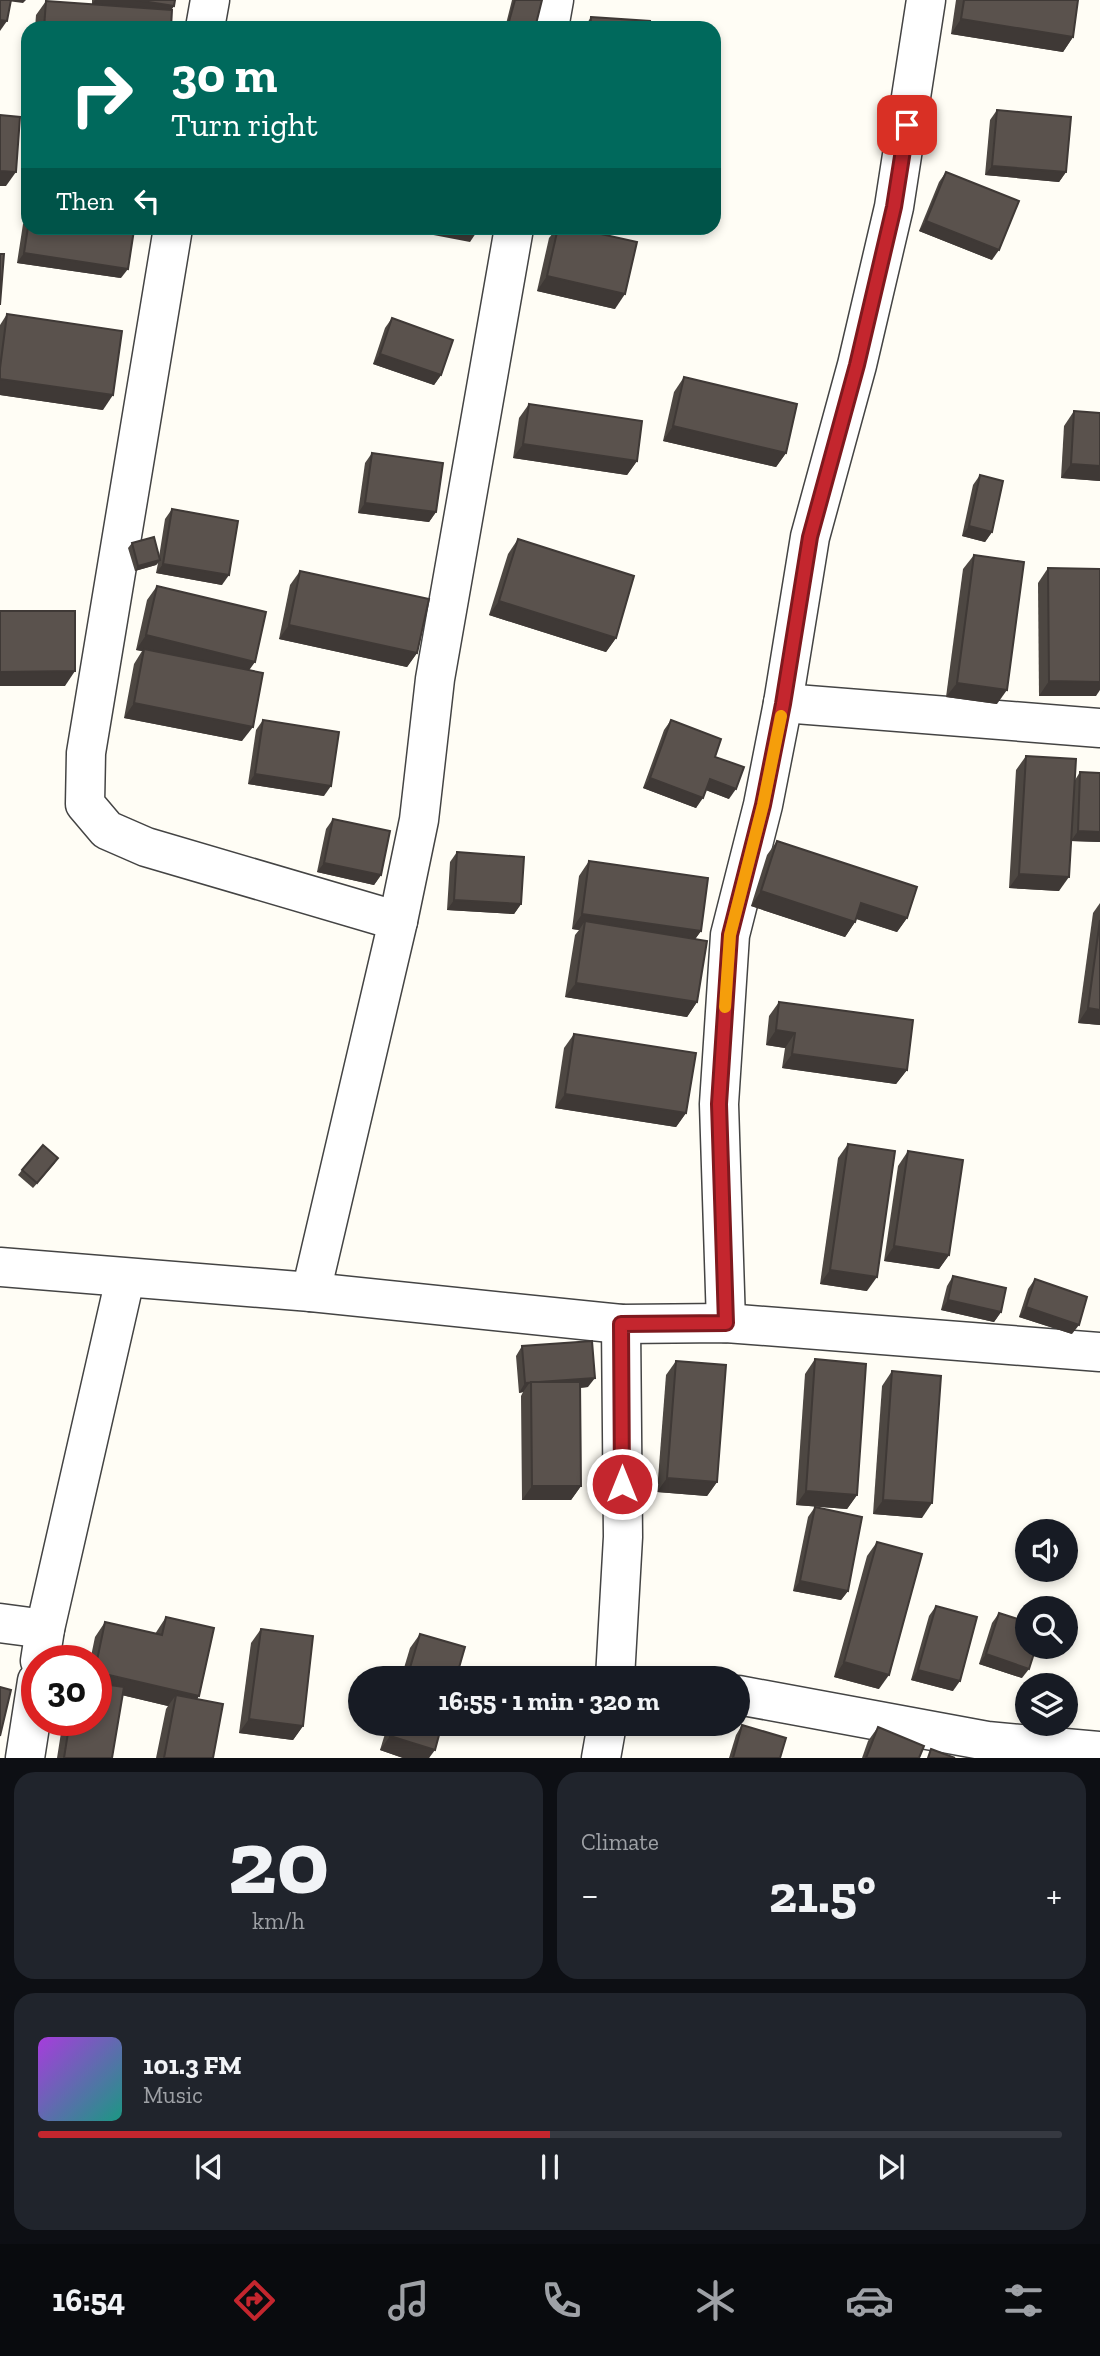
<!DOCTYPE html>
<html lang="en">
<head>
<meta charset="utf-8">
<style>
	:root { --surface:#171b24; --page:#20242c; --text:#f1f3f6; --muted:#9ea1a6; --line:#363941; --accent:#c4262e }
	body { margin:0; font-family:"Zilla Slab",serif; background:var(--page); color:var(--text); height:100vh; display:flex; flex-direction:column; font-size:26px; white-space:nowrap }
	* { box-sizing:border-box; margin:0 }
	p { font-size:23px; color:var(--muted) }
	.icon { flex:none; width:38px; height:38px; fill:none; stroke:currentColor; stroke-width:2; stroke-linecap:round; stroke-linejoin:round }
	.map { position:relative; height:1758px; overflow:hidden }
	.side { display:flex; flex-direction:column; gap:14px; padding:14px; background:#0d0f14; flex:1 }
	.side>* { flex:none }
	.guide { position:absolute; left:21px; top:21px; width:700px; height:214px; border-radius:21px; box-shadow:0 4px 10px #0003; background:#00695c; color:#fff; overflow:hidden }
	.buttons { position:absolute; left:1015px; top:1519px; display:grid; gap:14px }
	.buttons a { display:grid; place-items:center; width:63px; height:63px; border-radius:50%; background:var(--surface); box-shadow:0 4px 10px #0003; font-size:35px }
	.speed { position:absolute; left:21px; top:1645px; display:flex; gap:14px; font-size:35px; font-weight:700; text-align:center }
	.speed>* { display:grid; place-content:center; width:91px; height:91px; border-radius:50%; background:var(--surface); box-shadow:0 4px 10px #0003; line-height:1 }
	.speed .limit { border:10px solid #d22; background:#fff; color:#111 }
	.pin { position:absolute; display:grid; place-items:center; width:60px; height:60px; color:#fff; margin:-30px; border-radius:14px; box-shadow:0 4px 10px #0006 }
	.me { position:absolute; width:77px; margin:-38px; rotate:0deg; stroke-linejoin:round; filter:drop-shadow(0 0 5px #0008) }
	.turn { display:flex; align-items:center; gap:24px; height:147px; padding:0 35px; font-size:32px }
	.turn .icon { width:91px; height:91px; stroke-width:2.5 }
	.turn b { display:block; font-size:49px; line-height:60px }
	.then { display:flex; align-items:center; height:66px; padding:0 35px; background:#0003; gap:14px; font-size:26px }
	.big { font-size:52px; font-weight:800; line-height:1.1 }
	.side .widget { flex:1; display:flex; flex-direction:column; justify-content:center; gap:10px; min-width:0; padding:0 24px; border-radius:21px; background:var(--page) }
	.side .dial { align-items:center; gap:0 }
	.dial b { font-size:91px; line-height:1 }
	.song { display:flex; align-items:center; gap:21px }
	.cover { width:84px; height:84px; border-radius:10px; background:linear-gradient(135deg,hsl(280 70% 55%),hsl(170 70% 35%)) }
	.played { height:7px; border-radius:4px; background:linear-gradient(90deg,var(--accent) 50%,var(--line) 50%) }
	.keys { display:flex; justify-content:space-around; direction:ltr }
	.heat { display:flex; justify-content:space-between; align-items:center; font-size:38px; direction:ltr }
	.side .tiles { flex:1; display:grid; gap:14px; grid-template-columns:1fr 1fr }
	.widget:last-child { grid-column:span 2 }
	.trip { position:absolute; left:348px; top:1666px; width:402px; height:70px; border-radius:35px; background:var(--surface); box-shadow:0 4px 10px #0003; font-weight:800; line-height:70px; text-align:center }
	.tab-bar { display:flex; height:112px; justify-content:space-around; align-items:center; background:#090b0e; color:var(--muted) }
	.tab-bar .icon { width:49px; height:49px }
	.tab-bar .current { color:var(--accent) }
	.tab-bar b { font-size:32px; color:var(--text) }
	.map>svg:first-child { display:block }
	.lines { fill:none; stroke-linecap:round; stroke-linejoin:round }
	.minor-casing { stroke:#444; stroke-width:41 }
	.minor { stroke:#fff; stroke-width:38 }
	.wall { fill:#4d4742 }
	.shaded-wall { fill:#3f3936 }
	.building { fill:#5a524d; stroke:#3f3936; stroke-width:2 }
	.route-casing { stroke:#7f191e; stroke-width:18 }
	.route { stroke:#c4262e; stroke-width:12 }
	.slow { stroke:#f59e0b; stroke-width:12 }
</style>
</head>
<body>
<div class="map">
<svg width="1100" height="1758" viewBox="0 0 1100 1758">
	<rect width="100%" height="100%" fill="#fffdf5"/>
	<g class="lines">
		<defs>
			<g id="minor">
				<polyline points="205,28 210,0"/>
				<polyline points="549,28 554,0"/>
				<polyline points="173,228 86,753 85,804 107,830 146,847 398,921"/>
				<polyline points="783,703 1100,728"/>
				<polyline points="0,1267 311,1292 621,1324 726,1323 1100,1352"/>
				<polyline points="311,1292 398,921 419,820 435,679 514,228"/>
				<polyline points="726,1323 719,1104 730,935 763,805 783,703 810,537 857,365 894,207 926,0"/>
				<polyline points="0,1623 45,1629"/>
				<polyline points="40,1661 45,1629 125,1279"/>
				<polyline points="615,1678 623,1537 621,1324"/>
				<polyline points="738,1695 987,1741 1100,1751"/>
				<polyline points="25,1758 37,1681"/>
				<polyline points="601,1758 607,1724"/>
			</g>
		</defs>
		<use href="#minor" class="minor-casing"/>
		<use href="#minor" class="minor"/>
	</g>
	<g class="wall">
		<polygon points="92,0 175,0 174,6 171,10 171,28 35,28 36,15 46,1 92,4"/>
		<polygon points="512,0 542,0 535,28 505,28"/>
		<polygon points="956,0 1078,0 1073,37 1063,52 951,34"/>
		<polygon points="591,17 649,28 584,28"/>
		<polygon points="997,110 1066,172 1059,182 985,175 990,120"/>
		<polygon points="946,172 992,260 919,231 939,182"/>
		<polygon points="28,217 28,228 121,278 17,263 23,224"/>
		<polygon points="557,228 574,228 615,309 537,291 549,238"/>
		<polygon points="7,314 103,410 0,395 0,325"/>
		<polygon points="392,318 441,375 434,385 373,364 385,328"/>
		<polygon points="684,377 786,453 776,467 663,441 674,392"/>
		<polygon points="529,404 637,461 627,475 513,458 519,418"/>
		<polygon points="1074,411 1100,413 1100,481 1061,478 1064,426"/>
		<polygon points="372,453 436,512 429,522 358,513 365,463"/>
		<polygon points="980,475 992,532 985,542 962,536 973,485"/>
		<polygon points="172,509 222,585 156,573 158,563 156,565 135,571 128,548 132,543 159,557 165,519"/>
		<polygon points="518,539 616,638 606,652 489,615 508,554"/>
		<polygon points="974,555 997,704 946,697 963,569"/>
		<polygon points="1048,568 1096,696 1039,696 1038,583"/>
		<polygon points="300,571 417,653 407,667 279,639 290,585"/>
		<polygon points="157,586 249,670 242,741 124,718 134,664 142,651 136,650 147,600"/>
		<polygon points="263,720 324,796 248,784 256,730"/>
		<polygon points="671,720 715,757 729,799 706,790 696,808 643,788 664,730"/>
		<polygon points="1026,756 1075,780 1080,772 1100,773 1100,842 1071,841 1059,891 1009,888 1016,770"/>
		<polygon points="333,819 381,875 374,885 317,872 326,829"/>
		<polygon points="777,841 907,918 897,932 856,919 855,922 845,937 751,906 767,855"/>
		<polygon points="457,852 521,904 514,914 447,910 450,862"/>
		<polygon points="589,861 701,931 695,939 697,1002 687,1017 565,997 575,935 579,930 572,929 579,876"/>
		<polygon points="1100,903 1100,1025 1078,1023 1093,913"/>
		<polygon points="779,1002 907,1070 896,1084 782,1068 785,1048 766,1045 769,1016"/>
		<polygon points="574,1034 686,1113 676,1127 555,1108 564,1048"/>
		<polygon points="848,1144 867,1291 820,1284 838,1158"/>
		<polygon points="908,1151 949,1255 939,1269 884,1261 898,1166"/>
		<polygon points="55,1163 33,1188 18,1175 22,1170"/>
		<polygon points="953,1276 1001,1312 994,1322 941,1310 947,1286"/>
		<polygon points="1035,1279 1072,1334 1019,1317 1028,1289"/>
		<polygon points="522,1346 588,1387 580,1388 581,1486 571,1500 522,1500 521,1396 523,1392 519,1393 516,1356"/>
		<polygon points="815,1359 857,1495 847,1509 796,1505 805,1374"/>
		<polygon points="676,1361 717,1482 707,1496 657,1492 666,1375"/>
		<polygon points="892,1371 922,1518 873,1514 882,1386"/>
		<polygon points="815,1507 848,1591 841,1600 793,1591 808,1517"/>
		<polygon points="877,1542 879,1689 834,1677 867,1556"/>
		<polygon points="936,1606 953,1691 911,1680 929,1616"/>
		<polygon points="999,1613 1022,1678 979,1664 992,1623"/>
		<polygon points="166,1617 199,1696 197,1699 213,1758 156,1758 166,1709 168,1706 122,1695 112,1758 57,1758 63,1720 96,1720 96,1661 90,1661 95,1637 105,1622 155,1634"/>
		<polygon points="261,1629 303,1726 293,1740 239,1733 251,1643"/>
		<polygon points="420,1634 456,1678 401,1678 410,1648"/>
		<polygon points="388,1724 442,1724 429,1758 403,1758 380,1750"/>
		<polygon points="742,1725 780,1758 729,1758 736,1735"/>
		<polygon points="878,1727 919,1758 862,1758 868,1741"/>
	</g>
	<g class="shaded-wall">
		<polygon points="0,0 26,0 23,3"/>
		<polygon points="95,0 136,0 174,6 167,16 92,4"/>
		<polygon points="961,19 1073,37 1063,52 951,34"/>
		<polygon points="0,20 7,21 0,31"/>
		<polygon points="508,25 520,28 505,28"/>
		<polygon points="992,166 1066,172 1059,182 985,175"/>
		<polygon points="0,171 16,172 6,186 0,186"/>
		<polygon points="926,221 999,250 992,260 919,231"/>
		<polygon points="427,228 452,228 476,233 470,242 423,233"/>
		<polygon points="24,253 128,269 121,278 17,263"/>
		<polygon points="547,276 625,294 615,309 537,291"/>
		<polygon points="380,354 441,375 434,385 373,364"/>
		<polygon points="0,379 113,395 103,410 0,395"/>
		<polygon points="673,426 786,453 776,467 663,441"/>
		<polygon points="523,444 637,461 627,475 513,458"/>
		<polygon points="1071,464 1100,466 1100,481 1061,478"/>
		<polygon points="365,503 436,512 429,522 358,513"/>
		<polygon points="969,526 992,532 985,542 962,536"/>
		<polygon points="160,560 156,565 135,571 138,566"/>
		<polygon points="163,564 229,575 222,585 156,573"/>
		<polygon points="499,601 616,638 606,652 489,615"/>
		<polygon points="289,625 417,653 407,667 279,639"/>
		<polygon points="146,635 255,662 245,676 144,649 142,651 136,650"/>
		<polygon points="75,671 65,686 0,686 0,672"/>
		<polygon points="1049,681 1100,682 1100,690 1096,696 1039,696"/>
		<polygon points="957,683 1007,690 997,704 946,697"/>
		<polygon points="134,703 253,727 242,741 124,718"/>
		<polygon points="255,774 331,786 324,796 248,784"/>
		<polygon points="650,778 703,798 696,808 643,788"/>
		<polygon points="710,779 736,789 729,799 703,789"/>
		<polygon points="1078,831 1100,832 1100,842 1071,841"/>
		<polygon points="324,863 381,875 374,885 317,872"/>
		<polygon points="1019,874 1069,877 1059,891 1009,888"/>
		<polygon points="761,891 855,922 845,937 751,906"/>
		<polygon points="454,900 521,904 514,914 447,910"/>
		<polygon points="861,903 907,918 897,932 851,917"/>
		<polygon points="582,914 701,931 691,945 585,921 579,930 572,929"/>
		<polygon points="576,983 697,1002 687,1017 565,997"/>
		<polygon points="1088,1008 1100,1010 1100,1025 1078,1023"/>
		<polygon points="776,1030 795,1033 785,1048 766,1045"/>
		<polygon points="792,1054 907,1070 896,1084 782,1068"/>
		<polygon points="565,1094 686,1113 676,1127 555,1108"/>
		<polygon points="894,1246 949,1255 939,1269 884,1261"/>
		<polygon points="830,1270 877,1277 867,1291 820,1284"/>
		<polygon points="948,1300 1001,1312 994,1322 941,1310"/>
		<polygon points="1026,1307 1079,1325 1072,1334 1019,1317"/>
		<polygon points="595,1378 588,1387 531,1392 531,1382"/>
		<polygon points="530,1382 523,1392 519,1393 525,1383"/>
		<polygon points="667,1478 717,1482 707,1496 657,1492"/>
		<polygon points="532,1486 581,1486 571,1500 522,1500"/>
		<polygon points="806,1491 857,1495 847,1509 796,1505"/>
		<polygon points="883,1500 932,1503 922,1518 873,1514"/>
		<polygon points="800,1581 848,1591 841,1600 793,1591"/>
		<polygon points="986,1654 1029,1669 1022,1678 979,1664"/>
		<polygon points="844,1662 889,1675 879,1689 834,1677"/>
		<polygon points="918,1670 960,1681 953,1691 911,1680"/>
		<polygon points="96,1672 199,1696 189,1710 176,1695 168,1706 96,1689"/>
		<polygon points="249,1719 303,1726 293,1740 239,1733"/>
		<polygon points="390,1736 435,1750 429,1758 403,1758 380,1750"/>
	</g>
	<g class="building">
		<polygon points="0,0 11,0 7,21 0,20"/>
		<polygon points="136,0 175,0 174,6"/>
		<polygon points="515,0 542,0 535,28 520,28 508,25"/>
		<polygon points="964,0 1078,0 1073,37 961,19"/>
		<polygon points="46,1 172,10 171,28 44,28"/>
		<polygon points="591,17 650,21 649,28 590,28"/>
		<polygon points="997,110 1071,117 1066,172 992,166"/>
		<polygon points="0,115 20,117 16,172 0,171"/>
		<polygon points="946,172 1019,201 999,250 926,221"/>
		<polygon points="28,227 28,228 118,228 134,230 128,269 24,253"/>
		<polygon points="452,228 477,228 476,233"/>
		<polygon points="558,228 574,228 637,242 625,294 547,276"/>
		<polygon points="0,254 4,254 0,305"/>
		<polygon points="7,314 122,331 113,395 0,379 0,368"/>
		<polygon points="392,318 453,340 441,375 380,354"/>
		<polygon points="684,377 797,404 786,453 673,426"/>
		<polygon points="529,404 642,421 637,461 523,444"/>
		<polygon points="1074,411 1100,413 1100,466 1071,464"/>
		<polygon points="372,453 443,463 436,512 365,503"/>
		<polygon points="980,475 1003,481 992,532 969,526"/>
		<polygon points="172,509 238,521 229,575 163,564"/>
		<polygon points="154,537 160,560 138,566 132,543"/>
		<polygon points="518,539 634,576 616,638 499,601"/>
		<polygon points="974,555 1024,562 1007,690 957,683"/>
		<polygon points="1048,568 1100,569 1100,682 1049,681"/>
		<polygon points="300,571 429,599 417,653 289,625"/>
		<polygon points="157,586 266,612 255,662 146,635"/>
		<polygon points="0,611 75,611 75,671 0,672"/>
		<polygon points="144,649 263,673 253,727 134,703"/>
		<polygon points="263,720 339,732 331,786 255,774"/>
		<polygon points="671,720 721,739 715,757 744,767 736,789 710,779 703,798 650,778"/>
		<polygon points="1026,756 1076,759 1069,877 1019,874"/>
		<polygon points="1080,772 1100,773 1100,832 1078,831"/>
		<polygon points="333,819 390,831 381,875 324,863"/>
		<polygon points="777,841 917,887 907,918 861,903 855,922 761,891"/>
		<polygon points="457,852 524,857 521,904 454,900"/>
		<polygon points="589,861 708,878 701,931 582,914"/>
		<polygon points="1100,920 1100,1010 1088,1008"/>
		<polygon points="585,921 707,941 697,1002 576,983"/>
		<polygon points="779,1002 913,1020 907,1070 792,1054 795,1033 776,1030"/>
		<polygon points="574,1034 696,1053 686,1113 565,1094"/>
		<polygon points="848,1144 895,1151 877,1277 830,1270"/>
		<polygon points="43,1145 58,1158 37,1183 22,1170"/>
		<polygon points="908,1151 963,1160 949,1255 894,1246"/>
		<polygon points="953,1276 1006,1288 1001,1312 948,1300"/>
		<polygon points="1035,1279 1087,1297 1079,1325 1026,1307"/>
		<polygon points="592,1341 595,1378 525,1383 522,1346"/>
		<polygon points="815,1359 866,1364 857,1495 806,1491"/>
		<polygon points="676,1361 726,1365 717,1482 667,1478"/>
		<polygon points="892,1371 941,1376 932,1503 883,1500"/>
		<polygon points="531,1382 580,1382 581,1486 532,1486"/>
		<polygon points="815,1507 862,1517 848,1591 800,1581"/>
		<polygon points="877,1542 922,1554 889,1675 844,1662"/>
		<polygon points="936,1606 977,1617 960,1681 918,1670"/>
		<polygon points="999,1613 1027,1622 1027,1647 1036,1647 1029,1669 986,1654"/>
		<polygon points="166,1617 214,1628 199,1696 96,1672 96,1665 105,1622 162,1635"/>
		<polygon points="261,1629 313,1636 303,1726 249,1719"/>
		<polygon points="420,1634 465,1647 456,1678 407,1678"/>
		<polygon points="96,1683 124,1687 112,1758 64,1758 70,1720 96,1720"/>
		<polygon points="0,1687 11,1690 0,1736"/>
		<polygon points="176,1695 223,1704 213,1758 164,1758"/>
		<polygon points="394,1724 442,1724 435,1750 390,1736"/>
		<polygon points="742,1725 786,1738 780,1758 733,1758"/>
		<polygon points="878,1727 924,1746 919,1758 866,1758"/>
		<polygon points="931,1749 955,1758 928,1758"/>
	</g>
	<g class="lines">
		<defs>
			<polyline id="route" points="622,1484 621,1324 726,1323 719,1104 730,935 763,805 783,704 810,537 857,365 894,207 907,125"/>
		</defs>
		<use href="#route" class="route-casing"/>
		<use href="#route" class="route"/>
		<polyline class="slow" points="725,1007 730,935 763,805 781,716"/>
	</g>
</svg>
<div class="buttons">
<a><svg class="icon" aria-label="sound" viewBox="0 0 24 24"><path d="M4 9h4l5-4v14l-5-4H4zM17 9q2 3 0 6"/></svg></a>
<a><svg class="icon" aria-label="search" viewBox="0 0 24 24"><circle cx="10" cy="10" r="6"/><path d="M15 15l6 6"/></svg></a>
<a><svg class="icon" aria-label="layers" viewBox="0 0 24 24"><path d="M12 4l9 5-9 5-9-5zM3 14l9 5 9-5"/></svg></a>
</div>
<div class="speed"><div class="limit">30</div></div>
<div class="pin" style="left:907px;top:125px;background:#d93025"><svg class="icon" aria-label="arrive" viewBox="0 0 24 24"><path d="M6 21V4h12l-3 4 3 4H6"/></svg></div>
<svg class="me" style="left:622px;top:1484px" viewBox="-20 -20 40 40"><circle r="17" fill="#c4262e" stroke="#fff" stroke-width="3"/><path d="M0-11L8 9 0 5-8 9z" fill="#fff"/></svg>
<div class="trip">16:55 · 1 min · 320 m</div>
<div class="guide">
<div class="turn"><svg class="icon" aria-label="right" viewBox="0 0 24 24"><path d="M7 20v-9h11M14 6l5 5-5 5"/></svg><div><b>30 m</b>Turn right</div></div>
<div class="then">Then<svg class="icon" aria-label="left" viewBox="0 0 24 24"><path d="M17 20v-9H6M10 6l-5 5 5 5"/></svg></div>
</div>
</div>
<section class="side">
<div class="tiles">
<div class="widget dial"><b>20</b><p>km/h</p></div>
<div class="widget"><p>Climate</p>
<div class="heat"><a>−</a><b class="big">21.5°</b><a>+</a></div>
</div>
<div class="widget">
<div class="song"><i class="cover"></i><div><b>101.3 FM</b><p>Music</p></div></div>
<div class="played"></div>
<div class="keys"><svg class="icon" aria-label="previous" viewBox="0 0 24 24"><path d="M18 5L8 12l10 7zM5 5v14"/></svg><svg class="icon" aria-label="pause" viewBox="0 0 24 24"><path d="M8 5v14M16 5v14"/></svg><svg class="icon" aria-label="next" viewBox="0 0 24 24"><path d="M6 5l10 7-10 7zM19 5v14"/></svg></div>
</div>
</div>
</section>
<nav class="tab-bar">
<b>16:54</b>
<svg class="icon current" aria-label="directions" viewBox="0 0 24 24"><path d="M12 3l9 9-9 9-9-9zM9 14v-3h6M13 9l2 2-2 2"/></svg>
<svg class="icon" aria-label="music" viewBox="0 0 24 24"><path d="M9 18V5l10-2v13"/><circle cx="6" cy="18" r="3"/><circle cx="16" cy="16" r="3"/></svg>
<svg class="icon" aria-label="phone" viewBox="0 0 24 24"><path d="M5 4h4l2 5-3 2q2 4 5 5l2-3 5 2v4C11 20 4 13 5 4z"/></svg>
<svg class="icon" aria-label="climate" viewBox="0 0 24 24"><path d="M12 3v18M4 7l16 10M4 17L20 7"/></svg>
<svg class="icon" aria-label="car" viewBox="0 0 24 24"><path d="M5 17H2v-5l4-1 3-4h7l3 4 3 1v5h-3M9 17h6M6 11h13"/><circle cx="7" cy="17" r="2"/><circle cx="17" cy="17" r="2"/></svg>
<svg class="icon" aria-label="filters" viewBox="0 0 24 24"><path d="M4 7h16M4 17h16"/><circle cx="9" cy="7" r="2"/><circle cx="15" cy="17" r="2"/></svg>
</nav>
</body>
</html>
